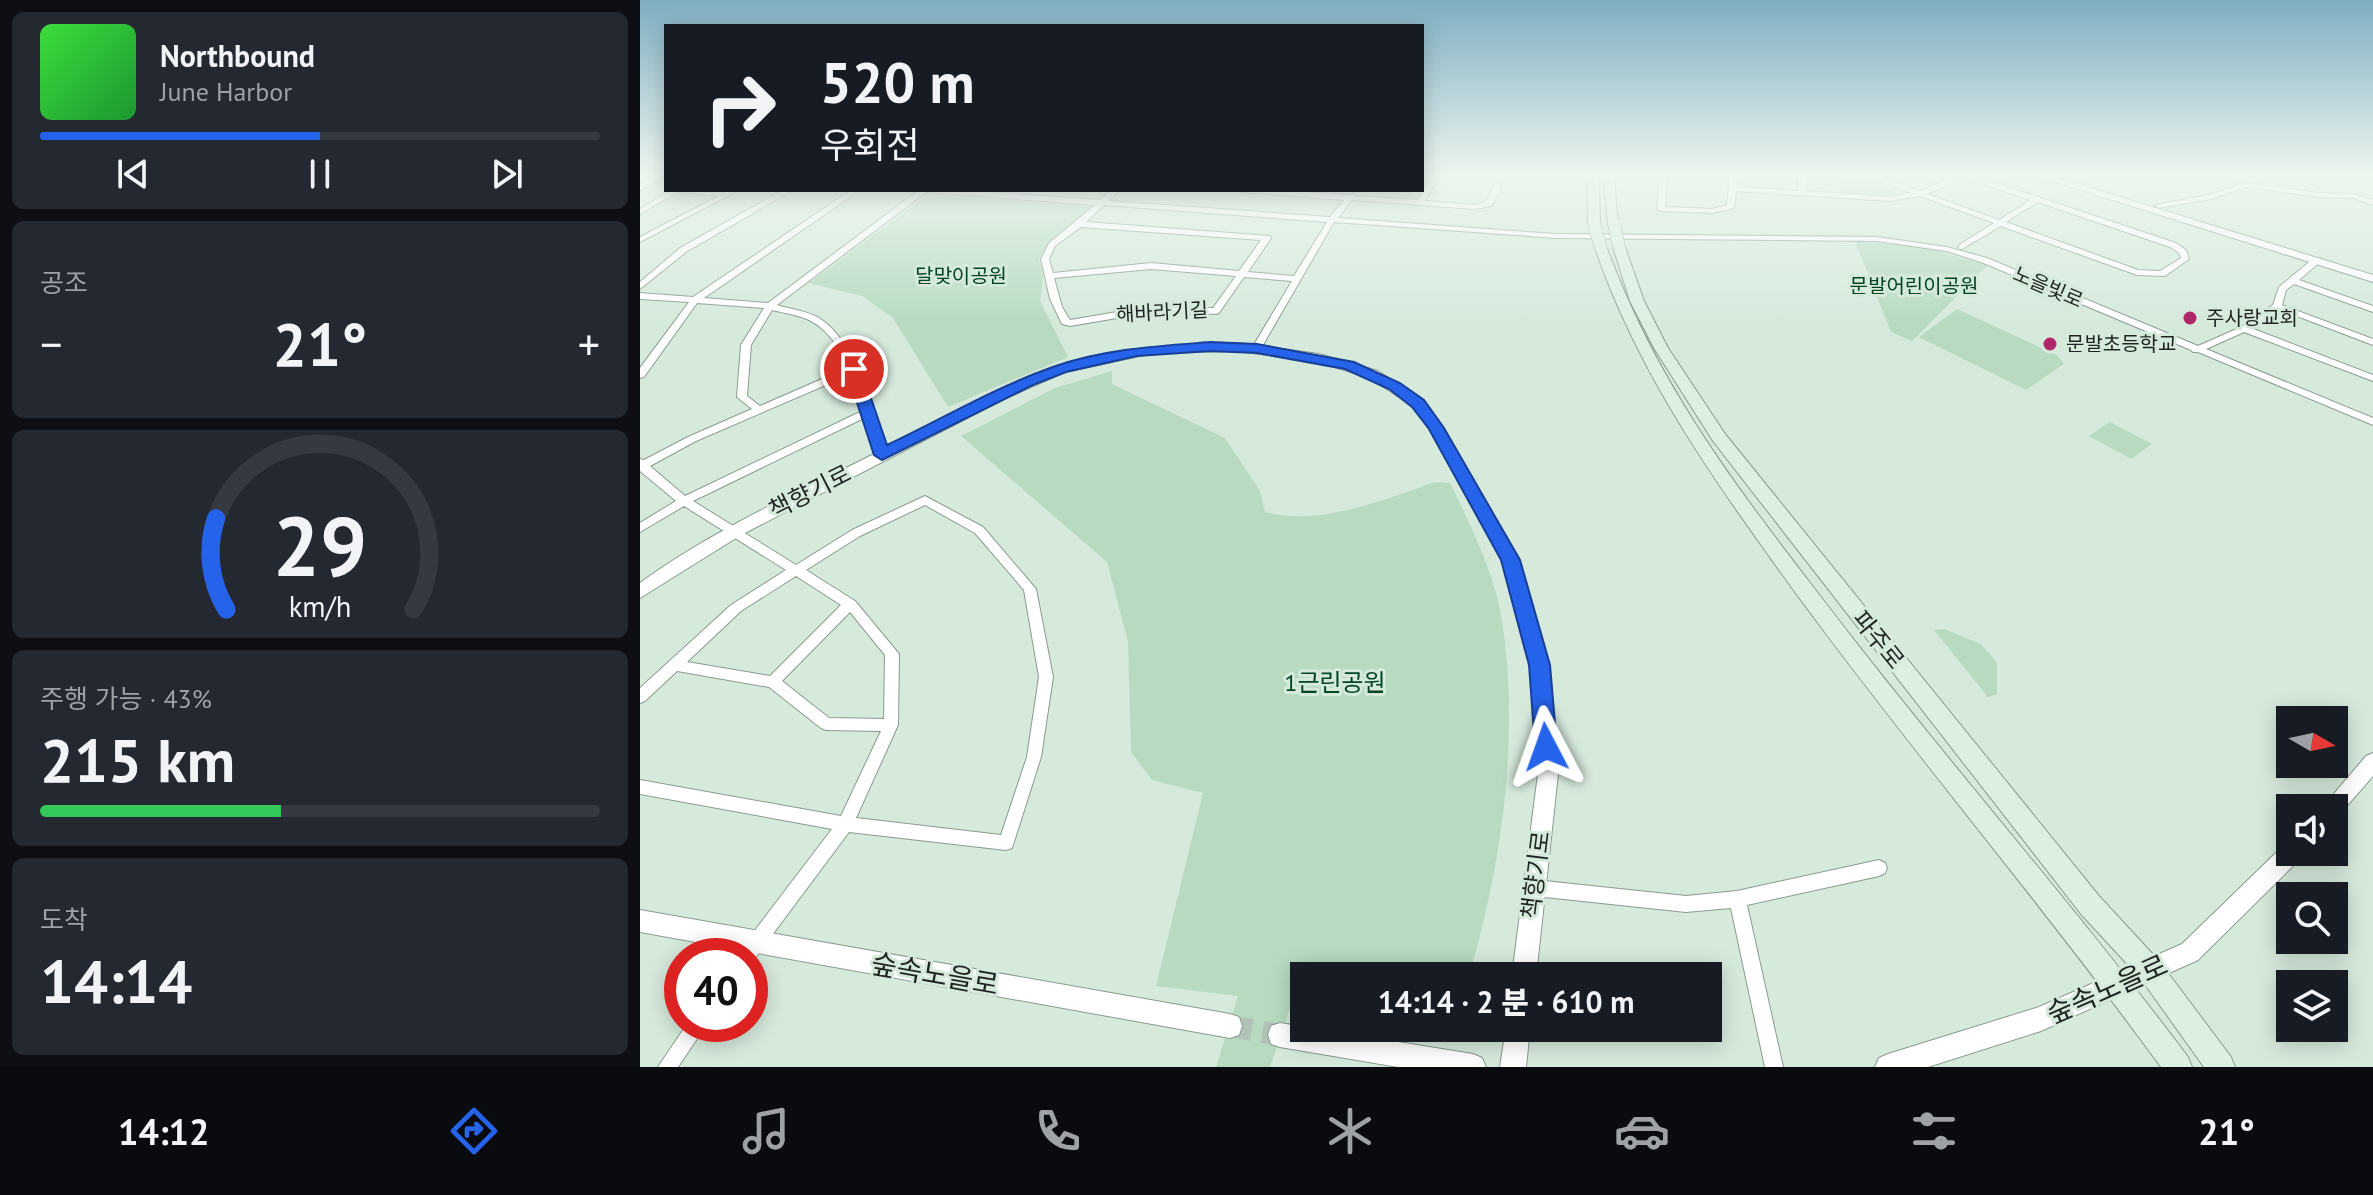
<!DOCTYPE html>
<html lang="ko">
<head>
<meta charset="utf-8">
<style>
	:root { --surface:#171b24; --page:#242831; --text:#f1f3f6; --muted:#9ea1a6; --line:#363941; --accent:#2563eb }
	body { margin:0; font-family:"PT Sans","Noto Sans KR",sans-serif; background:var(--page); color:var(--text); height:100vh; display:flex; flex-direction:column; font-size:30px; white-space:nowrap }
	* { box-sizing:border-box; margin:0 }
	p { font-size:26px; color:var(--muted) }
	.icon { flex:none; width:44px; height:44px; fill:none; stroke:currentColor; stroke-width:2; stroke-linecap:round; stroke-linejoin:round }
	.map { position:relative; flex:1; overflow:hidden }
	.sheet { display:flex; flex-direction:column; gap:12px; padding:12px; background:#0d0f14; width:640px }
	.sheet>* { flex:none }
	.top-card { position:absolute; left:24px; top:24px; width:760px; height:168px; border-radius:0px; box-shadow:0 4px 20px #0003; background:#171b24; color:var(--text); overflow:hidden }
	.needle { width:52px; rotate:99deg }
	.controls { position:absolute; left:1636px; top:706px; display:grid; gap:16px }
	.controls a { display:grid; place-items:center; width:72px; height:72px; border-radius:0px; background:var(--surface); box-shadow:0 4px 20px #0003; font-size:40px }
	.speed { position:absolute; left:24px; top:938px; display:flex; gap:16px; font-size:40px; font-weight:700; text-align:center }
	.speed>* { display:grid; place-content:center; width:104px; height:104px; border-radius:50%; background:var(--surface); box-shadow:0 4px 20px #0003; line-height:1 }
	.speed .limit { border:12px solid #d22; background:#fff; color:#111 }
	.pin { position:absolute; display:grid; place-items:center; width:68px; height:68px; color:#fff; margin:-34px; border:4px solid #fff; border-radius:50%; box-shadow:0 2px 8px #0007 }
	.me { position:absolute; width:88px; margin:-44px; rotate:356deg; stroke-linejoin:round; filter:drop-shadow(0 0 6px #0008) }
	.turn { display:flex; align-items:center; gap:28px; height:168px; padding:0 24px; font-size:36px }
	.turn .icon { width:104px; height:104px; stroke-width:2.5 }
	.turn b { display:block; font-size:56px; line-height:68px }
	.big { font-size:60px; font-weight:800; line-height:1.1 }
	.sheet .tile { flex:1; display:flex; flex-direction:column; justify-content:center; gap:12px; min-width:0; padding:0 28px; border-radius:12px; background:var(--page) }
	.sheet .dial { align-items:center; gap:0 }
	.dial svg { height:208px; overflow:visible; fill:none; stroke:var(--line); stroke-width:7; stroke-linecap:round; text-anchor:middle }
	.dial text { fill:var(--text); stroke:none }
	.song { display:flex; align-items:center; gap:24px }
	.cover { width:96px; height:96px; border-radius:12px; background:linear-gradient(135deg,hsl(120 70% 55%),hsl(130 70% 35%)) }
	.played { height:8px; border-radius:4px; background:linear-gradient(90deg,var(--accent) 50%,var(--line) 50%) }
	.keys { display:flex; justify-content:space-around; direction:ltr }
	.heat { display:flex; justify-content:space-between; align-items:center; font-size:44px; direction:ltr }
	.charge { height:12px; border-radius:6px; background:linear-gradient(90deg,#34c759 43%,var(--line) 0) }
	.trip { position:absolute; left:650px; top:962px; width:432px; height:80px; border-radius:0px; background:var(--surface); box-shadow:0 4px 20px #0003; font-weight:800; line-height:80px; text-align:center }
	.tab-bar { display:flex; height:128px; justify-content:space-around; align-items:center; background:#090b0e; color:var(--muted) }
	.tab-bar .icon { width:56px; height:56px }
	.tab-bar .active { color:var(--accent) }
	.tab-bar b { font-size:36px; color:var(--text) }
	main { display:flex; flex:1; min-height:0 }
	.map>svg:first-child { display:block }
	.green { fill:#b7dac1 }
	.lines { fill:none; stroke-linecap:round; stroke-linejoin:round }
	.tertiary-tunnel { stroke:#b1c3b6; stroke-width:22; stroke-dasharray:22 11; stroke-linecap:butt }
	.minor-casing { stroke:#899b8e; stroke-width:2 }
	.tertiary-casing { stroke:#899b8e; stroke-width:2 }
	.secondary-casing { stroke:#899b8e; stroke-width:2 }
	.minor { fill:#fff; fill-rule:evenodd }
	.tertiary { fill:#fff; fill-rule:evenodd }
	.secondary { fill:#dcf0e2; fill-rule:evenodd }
	.secondary-bridge-casing { stroke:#899b8e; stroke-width:13; stroke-linecap:butt }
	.secondary-bridge { stroke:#dcf0e2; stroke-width:12 }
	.route { fill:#2563eb; stroke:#184099; stroke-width:2 }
	.poi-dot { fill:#b02769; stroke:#d6eadc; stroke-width:3 }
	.labels { text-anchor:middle; stroke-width:6; stroke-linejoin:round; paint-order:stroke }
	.far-park-label { font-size:20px; fill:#004421; stroke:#d6eadc }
	.far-street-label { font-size:20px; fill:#1e2520; stroke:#d6eadc }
	.far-poi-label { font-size:20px; fill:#1e2520; stroke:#d6eadc; text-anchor:start }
	.street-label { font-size:24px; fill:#1e2520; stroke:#d6eadc }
	.park-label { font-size:24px; fill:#004421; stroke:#d6eadc }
	.near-street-label { font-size:28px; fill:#1e2520; stroke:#d6eadc }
</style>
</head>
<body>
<main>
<section class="sheet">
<div class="tile">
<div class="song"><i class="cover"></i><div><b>Northbound</b><p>June Harbor</p></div></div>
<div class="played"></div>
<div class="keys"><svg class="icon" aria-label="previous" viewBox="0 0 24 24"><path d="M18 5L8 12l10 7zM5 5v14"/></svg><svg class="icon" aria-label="pause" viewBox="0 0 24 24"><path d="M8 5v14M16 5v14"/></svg><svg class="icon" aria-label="next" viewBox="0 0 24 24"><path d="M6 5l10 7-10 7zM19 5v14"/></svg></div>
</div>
<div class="tile"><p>공조</p>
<div class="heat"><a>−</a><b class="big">21°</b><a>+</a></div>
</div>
<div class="tile dial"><svg viewBox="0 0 100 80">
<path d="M14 69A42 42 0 1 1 86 69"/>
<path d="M14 69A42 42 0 0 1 10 34" stroke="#2563eb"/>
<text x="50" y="56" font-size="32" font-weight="700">29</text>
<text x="50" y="72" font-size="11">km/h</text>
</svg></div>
<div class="tile"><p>주행 가능 · 43%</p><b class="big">215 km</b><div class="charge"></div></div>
<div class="tile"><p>도착</p><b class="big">14:14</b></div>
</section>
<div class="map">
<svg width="1733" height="1067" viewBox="0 0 1733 1067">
	<rect width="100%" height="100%" fill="#d6eadc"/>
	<g class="green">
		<polygon points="1200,174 1213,174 1254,188 1255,195 1201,194"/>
		<polygon points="288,195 452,206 405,248 399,259 403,277 400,301 428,357 308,407 253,318 222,296 169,283"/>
		<polygon points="1215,241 1281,247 1348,265 1272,341 1251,332"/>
		<polygon points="1317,309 1417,355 1424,364 1386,390 1279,337"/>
		<path d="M472 371V384L585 438 620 491 625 512C670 525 727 506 770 491 787 486 793 479 811 484 831 528 855 573 862 621 880 738 862 863 829 976H664V1009L650 1008 630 1067H576L598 996 516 986 563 793 512 780 491 752 488 642 467 562 321 436 415 388Z"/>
		<polygon points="1470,422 1512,444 1491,459 1449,436"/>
		<polygon points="1304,629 1341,644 1357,663 1357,694 1348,697 1294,630"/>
	</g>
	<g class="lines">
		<polyline class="tertiary-tunnel" points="590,1026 640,1035"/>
		<defs>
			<g id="minor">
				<path d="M792 174H800L785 201 835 205 846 202 854 186 833 174H842L862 185 852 206 835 209 712 200 698 218 916 234 1237 237 1307 247 1347 258 1558 346 1601 327 1633 305 1639 287 1674 258H1680V262L1659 280 1733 306V312L1654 284 1646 290 1642 305 1733 339V345L1638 309 1611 328 1733 375V381L1604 332 1566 349 1733 418V425L1558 352H1553L1551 350 1341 262 1306 251 1237 241 916 238 694 222 620 350 617 351 612 348 652 281 604 277 579 313 576 314 518 311 430 326 422 324 410 299 401 259 409 243 455 205 286 192 137 305C150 309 167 311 179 318 218 342 233 413 247 455L246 457 242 458 237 455 224 418 53 501 156 565 212 530 285 496 343 527 396 589 413 677 401 757 372 848 366 850 209 832 112 962 110 963V956H97L100 950 192 829 0 794V780L201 816 241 731 186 730 181 728 129 687 37 671 5 701 0 703V688L91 605 146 570 44 506 0 532V523L36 501 0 471V459L4 460 48 437 112 409 97 397 101 345 124 308 57 303 4 377 0 378V368L49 302 0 299V293L53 297 211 190H220L64 298 128 303 279 190H315L460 200 472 190H480L468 201 690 217 704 200 602 192 598 190H633L708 195 712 193 715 196 778 200ZM464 205 687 222 654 276 608 272 631 238 630 236 446 222ZM441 227 621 240 599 271 511 263 413 273 409 259 415 246ZM511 269 596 276 573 308 518 305 430 320 422 307 414 278ZM132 310C144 313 160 315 171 321 189 331 201 349 207 368L120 406 107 396 111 345ZM209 375 222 411 45 496 10 466 56 441ZM285 505 335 533 384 590 399 677 387 757 361 835 216 818 258 725 259 654 215 601 166 570 220 536ZM156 576 201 605 130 676 47 662 101 611ZM210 612 245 655 244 719 189 718 142 681Z"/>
				<path d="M1020 174H1028L1025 207 1072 209 1087 205 1090 174H1098L1097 187 1158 191V174H1166V191L1250 197 1271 193 1221 174H1232L1280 191 1320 174 1323 176 1322 178 1287 194 1359 220 1391 200 1325 178V174H1329L1536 243 1546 250 1549 259 1525 276 1497 275 1361 226 1322 249H1319V245L1354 223 1280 196 1250 201 1096 191 1094 208 1072 213 1021 211 1017 209ZM1398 202 1530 247 1539 253 1541 258 1520 271 1498 270 1366 222Z"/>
				<polygon points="1605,183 1679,193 1714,194 1733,200 1733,205 1713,198 1679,197 1606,187 1571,199 1519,208 1515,206 1519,204 1569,195"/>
				<polygon points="32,190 86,192 99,190 0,242 0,237 79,196 38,192 0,214 0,209"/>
				<polygon points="143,190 153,190 46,252 0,289 0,282 40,248"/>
				<polygon points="1239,860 1245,863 1247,868 1245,873 1239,876 1107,905 1143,1067 1125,1067 1091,908 1046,912 895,896 889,894 887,888 889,882 895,880 1046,896 1097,891"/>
				<polygon points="47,1024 67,1024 38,1067 18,1067"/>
			</g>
			<g id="tertiary">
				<polygon points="16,174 26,174 26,176 0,190 0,183"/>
				<polygon points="1390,174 1405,174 1733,275 1733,282"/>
				<path d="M597 343 679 354 738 371 783 400 803 428 879 560 909 665 918 774 896 976H872L898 774 891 665 863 560 789 429 773 406 728 377 678 362 597 351 514 353 425 372 362 400 101 535 0 598V583C74 529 159 492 240 451 297 422 355 387 416 366 474 347 537 345 597 343Z"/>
				<polygon points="1733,753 1733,776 1699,815 1694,817 1694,808 1682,808 1726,756"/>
				<polygon points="1650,843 1650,852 1663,852 1660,859 1558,960 1401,1031 1288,1067 1235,1067 1239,1058 1248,1054 1399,1007 1542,944 1644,845"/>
				<polygon points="0,910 590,1014 599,1017 602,1026 599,1035 590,1038 0,932"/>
				<polygon points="640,1023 833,1054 842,1058 846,1067 758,1067 640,1047 631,1044 628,1035 631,1026"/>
				<polygon points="866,1028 890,1028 886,1067 860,1067"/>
			</g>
			<g id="secondary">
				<polygon points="947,174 959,174 960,224 954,228 948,224"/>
				<polygon points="963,174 974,174 978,227 968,224"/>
				<path d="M961 244 967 248C1015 379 1090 479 1174 588 1295 748 1428 897 1548 1057L1552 1067H1521C1403 905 1273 753 1155 592 1075 481 1000 378 955 248Z"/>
				<polygon points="975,244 985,247 1004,301 1028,348 1085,434 1459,896 1519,961 1591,1057 1595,1067 1564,1067 1501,979 1441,914 1073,441 1014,348 990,301 973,247"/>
			</g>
		</defs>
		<use href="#minor" class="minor-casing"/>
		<use href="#tertiary" class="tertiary-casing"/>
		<use href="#secondary" class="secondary-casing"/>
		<use href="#minor" class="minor"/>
		<use href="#tertiary" class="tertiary"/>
		<use href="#secondary" class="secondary"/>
		<defs>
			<g id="secondary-bridge">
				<polyline points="954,224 961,248"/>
				<polyline points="974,224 979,247"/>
			</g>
		</defs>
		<use href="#secondary-bridge" class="secondary-bridge-casing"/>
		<use href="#secondary-bridge" class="secondary-bridge"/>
	</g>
	<linearGradient id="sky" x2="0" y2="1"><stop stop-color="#7eaec2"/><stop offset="0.54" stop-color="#edf6ef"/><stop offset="1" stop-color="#edf6ef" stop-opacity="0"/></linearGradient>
	<rect width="1733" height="323" fill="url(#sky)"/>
	<path class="route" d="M570 342 617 344 714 362 760 383 784 400 804 428 880 560 910 665 917 747 914 754 906 757 898 754 895 747 889 665 861 560 789 429 772 407 749 389 705 369 617 353 570 351 497 356 426 372 393 385 242 460 234 455 206 369 214 364 221 369 247 445C302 419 356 387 413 367 463 349 518 346 570 342Z"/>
	<g class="poi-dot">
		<circle cx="1550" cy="318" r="8"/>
		<circle cx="1410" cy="344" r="8"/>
	</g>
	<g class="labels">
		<g class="far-park-label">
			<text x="321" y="283">달맞이공원</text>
			<text x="1274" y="293">문발어린이공원</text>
		</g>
		<g class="far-street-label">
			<text transform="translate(1408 287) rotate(23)" y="7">노을빛로</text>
			<text transform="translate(522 312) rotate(-3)" y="7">해바라기길</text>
		</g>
		<g class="far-poi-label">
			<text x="1566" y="325">주사랑교회</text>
			<text x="1426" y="351">문발초등학교</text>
		</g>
		<g class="street-label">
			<text transform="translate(170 492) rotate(-27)" y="8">책향기로</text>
			<text transform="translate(1238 640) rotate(51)" y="8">파주로</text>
			<text transform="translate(896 875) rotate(-83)" y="8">책향기로</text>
		</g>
		<g class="park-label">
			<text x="695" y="691">1근린공원</text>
		</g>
		<g class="near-street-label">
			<text transform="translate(295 974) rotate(10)" y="10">숲속노을로</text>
			<text transform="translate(1467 989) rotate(-24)" y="10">숲속노을로</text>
		</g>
	</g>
</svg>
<div class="controls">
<a><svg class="needle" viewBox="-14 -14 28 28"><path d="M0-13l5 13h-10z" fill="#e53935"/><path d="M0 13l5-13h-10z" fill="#9ea1a6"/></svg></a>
<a><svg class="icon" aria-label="sound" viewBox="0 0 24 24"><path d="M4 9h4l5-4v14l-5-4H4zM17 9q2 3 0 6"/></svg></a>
<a><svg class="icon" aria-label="search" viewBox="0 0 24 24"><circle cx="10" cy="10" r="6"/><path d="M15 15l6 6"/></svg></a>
<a><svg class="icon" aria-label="layers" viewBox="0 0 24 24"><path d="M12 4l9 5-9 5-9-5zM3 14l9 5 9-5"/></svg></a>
</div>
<div class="speed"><div class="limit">40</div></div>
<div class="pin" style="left:214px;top:369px;background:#d93025"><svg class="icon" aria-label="arrive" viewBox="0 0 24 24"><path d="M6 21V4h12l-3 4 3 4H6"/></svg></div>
<svg class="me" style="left:906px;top:747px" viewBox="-20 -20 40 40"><path d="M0-17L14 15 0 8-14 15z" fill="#2563eb" stroke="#fff" stroke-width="4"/></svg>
<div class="trip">14:14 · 2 분 · 610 m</div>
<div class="top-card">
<div class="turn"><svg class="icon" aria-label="right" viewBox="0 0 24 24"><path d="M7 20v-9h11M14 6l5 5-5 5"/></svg><div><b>520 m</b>우회전</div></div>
</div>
</div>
</main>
<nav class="tab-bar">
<b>14:12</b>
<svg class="icon active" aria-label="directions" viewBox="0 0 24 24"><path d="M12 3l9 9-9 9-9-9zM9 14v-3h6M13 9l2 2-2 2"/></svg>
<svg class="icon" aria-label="music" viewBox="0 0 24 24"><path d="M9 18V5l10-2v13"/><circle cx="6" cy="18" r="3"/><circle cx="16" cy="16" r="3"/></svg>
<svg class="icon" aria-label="phone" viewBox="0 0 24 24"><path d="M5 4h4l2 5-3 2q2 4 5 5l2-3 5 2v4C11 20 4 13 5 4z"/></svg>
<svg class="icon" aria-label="climate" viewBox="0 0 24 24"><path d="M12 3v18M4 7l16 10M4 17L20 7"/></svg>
<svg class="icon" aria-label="car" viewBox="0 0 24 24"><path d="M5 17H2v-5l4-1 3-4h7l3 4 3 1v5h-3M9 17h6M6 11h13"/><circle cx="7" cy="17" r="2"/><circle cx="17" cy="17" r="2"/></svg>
<svg class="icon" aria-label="filters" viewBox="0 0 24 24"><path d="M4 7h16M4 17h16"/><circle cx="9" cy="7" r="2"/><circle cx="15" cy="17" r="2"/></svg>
<b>21°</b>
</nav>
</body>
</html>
